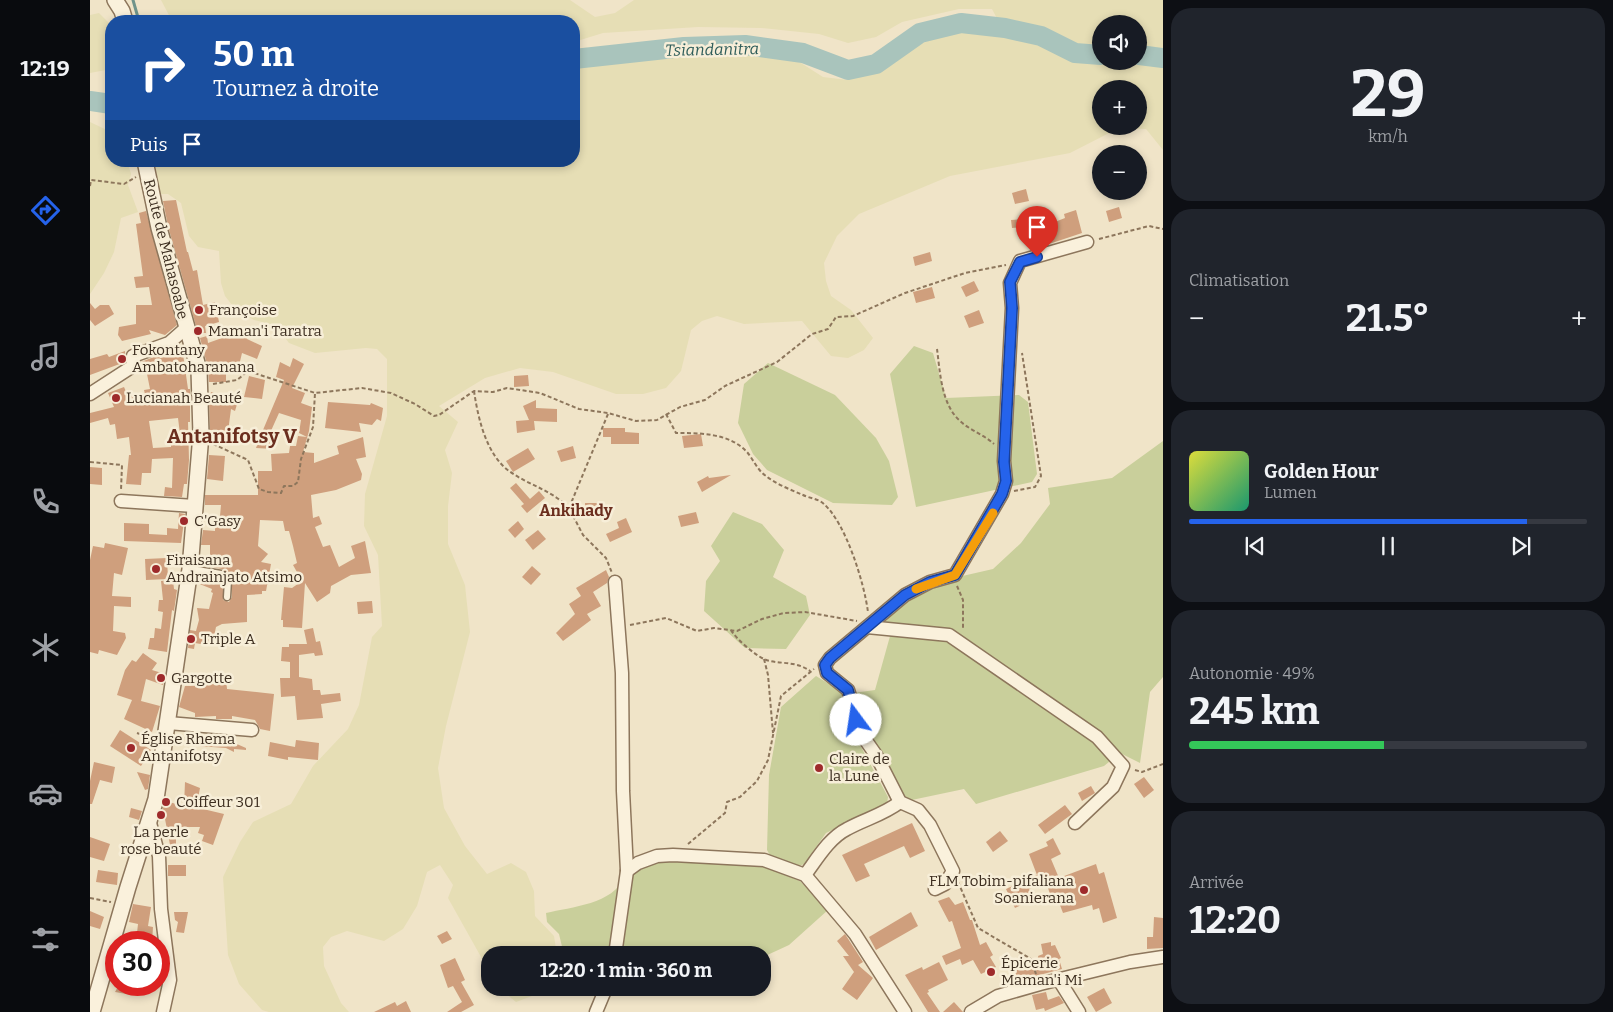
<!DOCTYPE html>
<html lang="fr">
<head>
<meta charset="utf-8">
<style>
	:root { --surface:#171b24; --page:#20242c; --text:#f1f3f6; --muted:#9ea1a6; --line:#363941; --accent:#2563eb }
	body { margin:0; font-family:Bitter,serif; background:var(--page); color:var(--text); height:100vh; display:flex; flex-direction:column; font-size:19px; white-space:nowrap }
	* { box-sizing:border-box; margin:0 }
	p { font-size:16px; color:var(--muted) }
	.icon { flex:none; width:28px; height:28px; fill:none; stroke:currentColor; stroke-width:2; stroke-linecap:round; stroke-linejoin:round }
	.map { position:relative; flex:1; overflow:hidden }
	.panel { display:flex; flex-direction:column; gap:8px; padding:8px; background:#0d0f14; width:450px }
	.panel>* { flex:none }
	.hud { position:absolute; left:15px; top:15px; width:475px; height:152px; border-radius:20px; box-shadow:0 2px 8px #0003; background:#1a4fa0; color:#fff; overflow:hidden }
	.controls { position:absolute; left:1002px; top:15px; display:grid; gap:10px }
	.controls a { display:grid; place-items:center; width:55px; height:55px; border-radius:50%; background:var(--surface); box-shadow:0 2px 8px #0003; font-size:25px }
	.speed { position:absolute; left:15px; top:931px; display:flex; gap:10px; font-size:25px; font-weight:700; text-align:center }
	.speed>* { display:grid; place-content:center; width:65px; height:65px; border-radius:50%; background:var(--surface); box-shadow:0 2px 8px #0003; line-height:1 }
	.speed .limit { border:8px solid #d22; background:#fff; color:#111 }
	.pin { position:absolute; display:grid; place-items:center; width:42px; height:42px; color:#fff; margin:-51px -21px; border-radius:50% 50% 50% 0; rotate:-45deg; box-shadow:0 0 5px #0007 }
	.pin .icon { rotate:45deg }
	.me { position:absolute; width:55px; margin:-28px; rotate:346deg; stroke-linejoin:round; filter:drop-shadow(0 0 4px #0008) }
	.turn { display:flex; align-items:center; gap:18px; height:105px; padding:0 25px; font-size:22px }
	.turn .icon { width:65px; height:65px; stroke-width:2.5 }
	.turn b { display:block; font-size:35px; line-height:42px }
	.then { display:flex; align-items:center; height:48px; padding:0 25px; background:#0003; gap:10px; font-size:19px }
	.big { font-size:38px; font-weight:700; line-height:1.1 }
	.panel .widget { flex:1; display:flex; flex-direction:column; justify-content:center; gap:8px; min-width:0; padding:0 18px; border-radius:20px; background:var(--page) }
	.panel .dial { align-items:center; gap:0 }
	.dial b { font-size:65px; line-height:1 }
	.song { display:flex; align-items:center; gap:15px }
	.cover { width:60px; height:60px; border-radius:8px; background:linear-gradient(135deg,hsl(60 70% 55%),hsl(160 70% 35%)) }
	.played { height:5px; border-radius:2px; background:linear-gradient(90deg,var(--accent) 85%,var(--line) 85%) }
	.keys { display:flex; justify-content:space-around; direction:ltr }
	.heat { display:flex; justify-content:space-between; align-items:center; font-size:28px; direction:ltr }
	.charge { height:8px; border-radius:4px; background:linear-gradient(90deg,#34c759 49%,var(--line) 0) }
	.trip { position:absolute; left:391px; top:946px; width:290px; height:50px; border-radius:20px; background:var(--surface); box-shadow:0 2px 8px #0003; font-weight:700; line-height:50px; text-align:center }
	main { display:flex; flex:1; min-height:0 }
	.menu { display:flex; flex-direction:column; width:90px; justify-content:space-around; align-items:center; background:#090b0e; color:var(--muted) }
	.menu .icon { width:35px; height:35px }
	.menu .selected { color:var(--accent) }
	.menu b { font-size:22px; color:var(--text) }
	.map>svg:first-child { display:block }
	.farmland { fill:#e6deb5; fill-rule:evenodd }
	.green { fill:#c9cf9b }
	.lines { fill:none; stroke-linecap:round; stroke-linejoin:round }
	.stream { stroke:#6f938a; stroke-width:3 }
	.river { stroke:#a9c4bc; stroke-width:20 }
	.building { fill:#cf9f7d; fill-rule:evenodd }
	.service-casing { stroke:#8d765c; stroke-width:9 }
	.minor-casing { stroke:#8d765c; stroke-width:15 }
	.tertiary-casing { stroke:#8d765c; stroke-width:18 }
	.path { stroke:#8d765c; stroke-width:2; stroke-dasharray:4 2.5; stroke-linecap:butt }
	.service { stroke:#faf1dc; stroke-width:6 }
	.minor { stroke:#faf1dc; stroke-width:12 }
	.tertiary { stroke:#faf1dc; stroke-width:15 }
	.route-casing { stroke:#184099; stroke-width:12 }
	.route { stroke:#2563eb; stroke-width:9 }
	.slow { stroke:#f59e0b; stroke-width:9 }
	.poi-dot { fill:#9e2a2b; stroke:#f7eed8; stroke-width:2 }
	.labels { text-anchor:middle; stroke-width:5; stroke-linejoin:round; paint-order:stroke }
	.street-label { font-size:15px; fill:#3d2e20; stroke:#f7eed8 }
	.poi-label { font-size:15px; fill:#3d2e20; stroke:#f7eed8; text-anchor:start }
	.water-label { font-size:16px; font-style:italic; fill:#2f5d5a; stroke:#f7eed8 }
	.neighbourhood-label { font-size:16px; font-weight:bold; fill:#6b2e1e; stroke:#f7eed8 }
	.district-label { font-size:20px; font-weight:bold; fill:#6b2e1e; stroke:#f7eed8 }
</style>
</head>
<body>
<main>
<nav class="menu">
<b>12:19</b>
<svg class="icon selected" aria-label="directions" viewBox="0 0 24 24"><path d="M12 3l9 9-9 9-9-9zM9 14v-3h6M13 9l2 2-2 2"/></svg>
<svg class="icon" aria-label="music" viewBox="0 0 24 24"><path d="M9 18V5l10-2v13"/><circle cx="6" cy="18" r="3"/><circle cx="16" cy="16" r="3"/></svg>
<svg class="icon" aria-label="phone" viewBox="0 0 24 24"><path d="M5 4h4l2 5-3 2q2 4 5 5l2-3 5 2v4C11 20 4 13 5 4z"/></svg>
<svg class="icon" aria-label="climate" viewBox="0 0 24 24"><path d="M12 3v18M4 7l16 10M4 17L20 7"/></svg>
<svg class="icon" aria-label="car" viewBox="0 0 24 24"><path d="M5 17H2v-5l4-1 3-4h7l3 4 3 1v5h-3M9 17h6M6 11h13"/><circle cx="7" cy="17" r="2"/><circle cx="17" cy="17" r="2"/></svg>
<svg class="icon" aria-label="filters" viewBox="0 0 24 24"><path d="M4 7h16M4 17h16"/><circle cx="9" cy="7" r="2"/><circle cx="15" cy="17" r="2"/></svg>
</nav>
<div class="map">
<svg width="1073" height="1012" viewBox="0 0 1073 1012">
	<rect width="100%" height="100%" fill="#f0e4c8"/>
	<g class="farmland">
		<path d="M71 0H480L505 17 525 13 544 0H1073V150L1056 129 1029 128 980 153 860 176 769 214 747 236 734 263 736 281 741 296 761 310 783 338 774 350 758 358 741 356 712 321 654 324 627 316 612 321 601 330 591 371 576 388 553 394H526L463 372 430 368 395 378 349 406 368 422 355 450 362 473 358 506V544L375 585 380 632 356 726 348 768 354 808 375 846 397 874 421 863 436 872 444 891 445 916 464 936 467 955H400V973L358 898 363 885 350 865 337 872 327 906 313 929 294 941 257 931 241 937 233 947 234 966 251 1003 259 1012H179L172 1010 149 984 138 955 133 877 150 842 163 822 201 804 223 766 258 729 269 705 282 637 292 626 288 555 274 526 275 494 297 416V359L287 349 276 348 225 353 199 343 185 325 164 320 146 310 135 296 131 283 129 251 108 247 99 236 91 203 78 194H69L65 161H484V65L526 61 566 50 686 54 711 63 733 77 758 80 777 73 813 43 840 27 866 24 887 29 902 30 911 26 902 9H869L812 22 786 37 758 43 729 34 671 28 608 27 513 33 484 42V21H82ZM1011 24H1049V61H1011ZM1011 89H1049V126H1011Z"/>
		<polygon points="9,13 21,25 21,69 0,73 0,15"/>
		<polygon points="0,122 21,132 21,161 37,161 41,174 38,185 48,212 31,218 24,252 14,273 0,294"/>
		<polygon points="409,988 451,988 442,996 426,1002"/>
	</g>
	<g class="green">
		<polygon points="824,346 843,353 856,398 929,395 938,402 947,474 942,482 826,507 800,374"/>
		<polygon points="678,363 745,395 786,438 799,461 808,497 802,505 743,503 677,470 663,454 648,423 654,384"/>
		<polygon points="1073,441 1073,677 1060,692 1050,763 1030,753 1014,766 886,804 874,789 817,801 799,775 793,754 777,736 763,693 785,690 802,629 781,624 807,605 855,580 903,569 931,543 960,504 958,488 1022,478"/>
		<polygon points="643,512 672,524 694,550 683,577 716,596 720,615 696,649 655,648 614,611 616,581 630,561 621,546"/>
		<polygon points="726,676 754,693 762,730 798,797 797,804 736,833 714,864 707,867 682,859 677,850 679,775 691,707"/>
		<path d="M572 857 672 866 710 881 738 910 699 945 673 957 474 955 469 934 457 922 456 913C481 907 524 904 534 877Z"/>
	</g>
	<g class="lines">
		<polyline class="stream" points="43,0 49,21"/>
		<g class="river">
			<polyline points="1049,55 1073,58"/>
			<polyline points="484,59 594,47 655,45 713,53 758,70 786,64 830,33 871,23 915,28 951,36 985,53 1011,55"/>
			<polyline points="0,101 21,104"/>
		</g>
	</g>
	<g class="building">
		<polygon points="936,189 939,201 925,204 922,193"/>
		<polygon points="86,200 97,252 98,252 103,271 107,270 113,305 125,302 129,322 115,326 116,333 108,333 78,226 73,201"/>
		<polygon points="1029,207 1032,218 1019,222 1016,211"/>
		<polygon points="986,210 992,233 959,244 952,227 975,218 974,214"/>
		<polygon points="56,211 87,325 75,335 59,330 61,334 32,341 28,335 29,327 46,324 46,305 62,305 59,287 46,288 44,277 53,276 46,224 51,223 49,213"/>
		<polygon points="934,219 935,227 922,228 921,220"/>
		<polygon points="840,252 842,261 825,266 823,257"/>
		<polygon points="884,281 889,291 876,297 871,287"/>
		<polygon points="842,287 845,298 826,303 823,292"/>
		<polygon points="0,303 5,309 10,305 19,305 24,314 5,326 0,320"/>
		<polygon points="889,310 894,323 879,328 874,316"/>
		<polygon points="134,326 142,327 142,330 158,333 157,339 172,346 167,359 152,353 147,374 136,371 136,382 119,382 118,368 110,338 117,336 118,343 132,338"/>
		<polygon points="35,351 35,362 0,375 0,359 17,354 19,357"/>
		<path d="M93 354 98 389H100V422H98L99 460 97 484H94L92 497 74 496 75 487 82 488 83 458 62 459 61 473H52L51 485 36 484 39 455H41L39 437 27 439 25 424 20 425 18 418 0 423V413L24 407 18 393 34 387 38 396 55 394 54 390 60 389 56 369H50L51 362 69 355 70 358ZM88 418 91 442 81 441V447L63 448 59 421Z"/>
		<polygon points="203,358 214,364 202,388 215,393 211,403 222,407 219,431 213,452 224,453 224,463 249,454 247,446 273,437 276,457 266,459 272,474 271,480 246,490 221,495 223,518 229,516 232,524 225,527 233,547 240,545 249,567 265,558 261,546 275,541 281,573 261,575 241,586 240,593 227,602 215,583 212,628 193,627 193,620 191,620 194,587 202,588 212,581 203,565 207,563 203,546 199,531 195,531 193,521 170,520 168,546 178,554 171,562 181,564 176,591 172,591 172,594 157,595 157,622 132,624 126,627 122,646 105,643 104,649 98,648 100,630 106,631 109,620 107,608 119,609 123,593 121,592 122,589 107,583 109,575 129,579 133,582 133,600 139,602 142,597 141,576 132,569 110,565 110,556 120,555 120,545 111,545 113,530 125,531 125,527 129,527 131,505 115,505 115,495 168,495 168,471 182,471 181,454 199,453 200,446 206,446 208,436 217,437 209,433 211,420 189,413 180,433 173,430 194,380 186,377 190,362 200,367"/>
		<polygon points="438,375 439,386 424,387 424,376"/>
		<polygon points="159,376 175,380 172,399 154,397"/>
		<polygon points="121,392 148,401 145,411 141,409 138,432 120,430 119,400"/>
		<polygon points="446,400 446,408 467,409 467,422 444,421 445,430 427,433 426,421 439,420 433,406"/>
		<polygon points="238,402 280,405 281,403 293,408 291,421 287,419 282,425 269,423 271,432 235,428"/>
		<polygon points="513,428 535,428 535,432 549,433 549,444 521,444 521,437 513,437"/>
		<polygon points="611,434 613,446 594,448 592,436"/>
		<polygon points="171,435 184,435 184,449 166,448"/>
		<polygon points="483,446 486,458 471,462 467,451"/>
		<polygon points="438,448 445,459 423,472 416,461"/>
		<polygon points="119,455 135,456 133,481 117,479"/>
		<polygon points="0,467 12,468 12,485 0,484"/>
		<polygon points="641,475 612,492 607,482 618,476 619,478"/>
		<polygon points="426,483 440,499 449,491 455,498 437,513 431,506 434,504 420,488"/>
		<rect x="495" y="503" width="15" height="11"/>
		<polygon points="606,512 609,523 591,527 588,516"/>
		<polygon points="89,513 95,514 91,543 34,541 34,523 59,524 59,534 77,535 77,528 88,529"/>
		<polygon points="536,518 542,532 520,542 516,534 529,528 527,522"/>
		<polygon points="428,521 434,529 425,538 418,530"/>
		<polygon points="448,530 456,539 443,550 435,540"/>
		<polygon points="15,543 38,548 32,575 24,573 22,596 41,597 41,607 24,606 23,631 35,633 36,638 27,655 9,650 8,654 0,652 0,560 3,546 14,548"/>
		<polygon points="77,558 78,579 56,580 55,559"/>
		<polygon points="442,566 451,574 441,585 432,577"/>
		<polygon points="516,570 519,577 517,583 503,592 511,606 497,614 501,620 473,641 466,633 485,614 479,604 491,596 486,588"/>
		<polygon points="83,580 84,589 87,590 84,611 82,610 77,652 58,649 60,638 64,638 65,628 71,629 73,612 68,611 69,600 73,600 71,581"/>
		<polygon points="282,601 283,613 268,614 267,602"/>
		<polygon points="223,628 226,642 230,641 233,655 225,656 224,653 209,655 209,677 222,679 223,690 230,690 231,695 250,693 251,701 231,704 233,718 207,720 205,696 191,697 190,678 200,678 200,662 191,661 192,647 199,647 199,644 217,644 214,630"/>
		<polygon points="53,653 67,663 62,670 75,674 73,685 56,679 51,701 70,706 62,732 34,719 42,700 27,695 35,670 42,660 46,662"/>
		<polygon points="136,677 137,689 184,694 180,731 170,729 165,720 142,716 142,719 126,719 126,716 105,717 105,713 89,707 95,686 121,685 120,678"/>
		<polygon points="30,730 61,750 51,766 20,746"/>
		<polygon points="97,734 123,738 126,735 156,748 156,750 144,749 144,752 136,748 94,745"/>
		<polygon points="206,740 229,743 228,760 198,757 198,760 178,756 180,742 205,747"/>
		<polygon points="4,762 25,767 22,783 10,780 2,804 0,804 0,781"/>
		<polygon points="47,772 60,775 58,789 55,790"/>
		<polygon points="1054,777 1064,790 1054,798 1044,784"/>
		<polygon points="95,782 110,788 108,798 113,798 113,809 134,814 123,845 112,841 114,835 108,833 110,827 86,827 86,854 82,855 75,819 70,818 75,801 94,806"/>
		<polygon points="1001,786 1005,793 992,801 988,793"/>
		<polygon points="975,805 982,814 955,834 948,825"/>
		<polygon points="41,808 52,811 49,820 39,817"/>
		<polygon points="822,823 835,851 820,858 814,846 774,864 780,876 766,882 752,855"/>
		<polygon points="910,831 918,841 903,852 896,842"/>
		<polygon points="0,837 20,844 14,861 0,857"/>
		<polygon points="963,838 971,854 961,859 969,878 1006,864 1009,874 1014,872 1027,918 1013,923 1009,908 1003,910 1002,905 973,913 968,900 963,903 956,882 939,889 944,899 925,908 916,889 947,875 939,854 958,846 956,842"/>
		<rect x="78" y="865" width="18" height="11"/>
		<polygon points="8,870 28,873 27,885 6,882"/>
		<polygon points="859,897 865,905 873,902 880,920 882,920 890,945 896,942 903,955 900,957 906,967 891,974 883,960 872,965 870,959 856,965 852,956 871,948 862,921 859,922 848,901"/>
		<polygon points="43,904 61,907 58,926 63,927 62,942 46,942 48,924 39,922"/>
		<polygon points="0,911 14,917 10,929 0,926"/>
		<polygon points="84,912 98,912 94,933 86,932 88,922 85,920"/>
		<polygon points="821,912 828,926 786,950 779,937"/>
		<polygon points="1064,917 1073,918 1073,948 1057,949 1057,937 1063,937"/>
		<polygon points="357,931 362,939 352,944 347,936"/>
		<polygon points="755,934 773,962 768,965 783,978 767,1000 752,989 764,972 753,956 759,956 747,941"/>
		<polygon points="961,942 961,946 965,945 971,958 969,959 972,969 927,981 924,970 950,963 948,956 953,954 951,944"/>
		<polygon points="365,958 375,980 371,982 384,1005 371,1012 357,1012 372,1002 363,986 358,988 350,965"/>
		<polygon points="849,962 858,980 838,990 839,992 837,993 850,1012 838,1012 815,975 832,967 833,970"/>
		<polygon points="29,985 60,985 42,995 25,992"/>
		<polygon points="1014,988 1022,1003 1006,1012 997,997"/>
		<polygon points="956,992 958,1000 969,996 974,1003 955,1011 954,1008 946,1010 942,995"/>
		<polygon points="316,1001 321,1012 284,1012 305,1002 307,1006"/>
		<polygon points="864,1002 873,1012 853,1012"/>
	</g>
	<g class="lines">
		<defs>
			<polyline id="service" points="101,569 131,574 138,580 137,597"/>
			<g id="minor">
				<polyline points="0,394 43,366 43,356 79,343 96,328"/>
				<polyline points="31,501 104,506"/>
				<polyline points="777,627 859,635 1007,737 1033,766 1023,787 985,823"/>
				<polyline points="78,723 162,730"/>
				<polyline points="60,823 69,856 71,909 80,980 73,1012"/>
				<polyline points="537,871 548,863 567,856 583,855 674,860 715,875 765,934 815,1012"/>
				<path d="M715 875C727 859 739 838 757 829 775 819 793 815 810 802"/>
				<polyline points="845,889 855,884 863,871 840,825 828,810 810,802 786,755 772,735 758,690 737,673 735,665 740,658 815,595 840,582 865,575 912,494 916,481 914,461 922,308 920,283 930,261 997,242"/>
				<polyline points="525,955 537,871 533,791 532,673 525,582"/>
				<polyline points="969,980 989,1012"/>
				<polyline points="506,1012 516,988"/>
				<polyline points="881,1012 908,996 950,984 1040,962 1073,957"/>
			</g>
			<g id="tertiary">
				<polyline points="25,0 32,11 35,21"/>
				<polyline points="2,1012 38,887 66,799 100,569 111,434 109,370 69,228 55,161"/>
			</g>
		</defs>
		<use href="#service" class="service-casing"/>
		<use href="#minor" class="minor-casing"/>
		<use href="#tertiary" class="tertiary-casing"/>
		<g class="path">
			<polyline points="0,186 1,180 34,184 46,177"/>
			<polyline points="1009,239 1059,226 1073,229"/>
			<path d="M847 349C850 371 851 403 869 420 879 430 893 434 904 444"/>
			<polyline points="123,384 147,380 158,371 225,393 272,388 301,393 325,404 344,416 349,415 384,391 403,392 417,388 450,393 489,409 518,413 546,421 567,420 590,407 615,400 635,386 687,362 722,334 738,329 746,317 763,316 815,293 875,273 916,265"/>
			<path d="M384 391C388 418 396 454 419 471 440 486 460 489 479 508"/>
			<polyline points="518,414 479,508 493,535 516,558 522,573"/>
			<path d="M576 414 586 433C611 433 639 433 657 452 663 459 668 471 676 476 686 484 701 490 713 495 719 498 729 499 734 504 756 524 774 582 778 612"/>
			<polyline points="123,444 158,460 169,489 178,492 191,493 194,486 203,486 208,482 211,459 223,427 225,393"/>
			<polyline points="0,462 32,465 31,490"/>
			<polyline points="924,491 945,487 951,476 932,353"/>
			<polyline points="867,586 873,600 873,630"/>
			<polyline points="540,625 576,618 607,631 624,628 647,631 672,619 694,613 715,612 767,621"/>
			<path d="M641 630C646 639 665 655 674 659 688 665 705 660 720 671"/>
			<polyline points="674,659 678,675 683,733"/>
			<polyline points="47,733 61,738"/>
			<polyline points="1045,770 1052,772 1073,764"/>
			<polyline points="598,844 635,813 637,802 650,797 667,781 678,760 691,696 724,669"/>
			<polyline points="868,882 888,928 941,959 946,974"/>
			<polyline points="0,898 21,902"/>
		</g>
		<use href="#service" class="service"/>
		<use href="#minor" class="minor"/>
		<use href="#tertiary" class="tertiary"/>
	</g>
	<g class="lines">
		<defs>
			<polyline id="route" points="766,720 758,690 737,673 735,665 740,658 815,595 840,582 865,575 912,494 916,481 914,462 922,308 920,282 930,262 947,257"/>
		</defs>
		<use href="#route" class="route-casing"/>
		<use href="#route" class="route"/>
		<polyline class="slow" points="826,589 865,575 903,513"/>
	</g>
	<g class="poi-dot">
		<circle cx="109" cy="310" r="5"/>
		<circle cx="108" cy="331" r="5"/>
		<circle cx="32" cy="359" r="5"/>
		<circle cx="26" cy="398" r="5"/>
		<circle cx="94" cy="521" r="5"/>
		<circle cx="66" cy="569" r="5"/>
		<circle cx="101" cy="639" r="5"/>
		<circle cx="71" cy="678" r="5"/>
		<circle cx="41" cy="748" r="5"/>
		<circle cx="729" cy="768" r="5"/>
		<circle cx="76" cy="802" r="5"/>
		<circle cx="71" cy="815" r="5"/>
		<circle cx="994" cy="890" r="5"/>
		<circle cx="901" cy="972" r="5"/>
	</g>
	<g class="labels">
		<g class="street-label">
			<text transform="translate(76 249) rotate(76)" y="5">Route de Mahasoabe</text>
		</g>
		<g class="poi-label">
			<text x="119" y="315">Françoise</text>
			<text x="118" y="336">Maman'i Taratra</text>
			<text x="42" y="355">Fokontany<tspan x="42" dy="17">Ambatoharanana</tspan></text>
			<text x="36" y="403">Lucianah Beauté</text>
			<text x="104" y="526">C'Gasy</text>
			<text x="76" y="565">Firaisana<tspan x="76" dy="17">Andrainjato Atsimo</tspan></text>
			<text x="111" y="644">Triple A</text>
			<text x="81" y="683">Gargotte</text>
			<text x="51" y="744">Église Rhema<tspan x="51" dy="17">Antanifotsy</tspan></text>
			<text x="739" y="764">Claire de<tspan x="739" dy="17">la Lune</tspan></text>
			<text x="86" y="807">Coiffeur 301</text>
			<text x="71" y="837" text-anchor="middle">La perle<tspan x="71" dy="17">rose beauté</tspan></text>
			<text x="984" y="886" text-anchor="end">FLM Tobim-pifaliana<tspan x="984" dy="17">Soanierana</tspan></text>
			<text x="911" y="968">Épicerie<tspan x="911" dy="17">Maman'i Mi</tspan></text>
		</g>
		<g class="water-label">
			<text transform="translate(622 49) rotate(-1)" y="6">Tsiandanitra</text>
		</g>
		<g class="neighbourhood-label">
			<text x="486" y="516">Ankihady</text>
		</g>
		<g class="district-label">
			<text x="142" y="443">Antanifotsy V</text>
		</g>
	</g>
</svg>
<div class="controls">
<a><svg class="icon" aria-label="sound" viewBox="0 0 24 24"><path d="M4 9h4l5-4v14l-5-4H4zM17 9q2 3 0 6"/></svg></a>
<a>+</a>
<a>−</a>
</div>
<div class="speed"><div class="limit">30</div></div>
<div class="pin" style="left:947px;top:257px;background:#d93025"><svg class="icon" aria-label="arrive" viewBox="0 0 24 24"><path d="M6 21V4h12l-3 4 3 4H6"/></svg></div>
<svg class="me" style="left:766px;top:720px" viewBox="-20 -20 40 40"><circle r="19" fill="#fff"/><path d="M0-13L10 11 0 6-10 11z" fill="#2563eb"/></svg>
<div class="trip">12:20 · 1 min · 360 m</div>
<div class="hud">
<div class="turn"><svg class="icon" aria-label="right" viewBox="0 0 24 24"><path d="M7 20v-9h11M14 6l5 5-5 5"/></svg><div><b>50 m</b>Tournez à droite</div></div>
<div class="then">Puis<svg class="icon" aria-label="arrive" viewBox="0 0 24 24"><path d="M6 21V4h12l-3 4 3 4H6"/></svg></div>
</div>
</div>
<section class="panel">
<div class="widget dial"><b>29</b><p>km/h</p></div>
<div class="widget"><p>Climatisation</p>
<div class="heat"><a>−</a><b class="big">21.5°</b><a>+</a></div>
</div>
<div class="widget">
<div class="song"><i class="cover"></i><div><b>Golden Hour</b><p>Lumen</p></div></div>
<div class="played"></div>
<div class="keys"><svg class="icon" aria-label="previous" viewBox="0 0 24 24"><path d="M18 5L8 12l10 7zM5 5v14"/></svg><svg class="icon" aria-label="pause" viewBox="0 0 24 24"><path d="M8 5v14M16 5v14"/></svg><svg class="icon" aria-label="next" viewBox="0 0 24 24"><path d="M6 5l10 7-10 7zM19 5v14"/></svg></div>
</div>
<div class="widget"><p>Autonomie · 49%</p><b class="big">245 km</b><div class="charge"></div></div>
<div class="widget"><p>Arrivée</p><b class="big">12:20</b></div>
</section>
</main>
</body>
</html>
